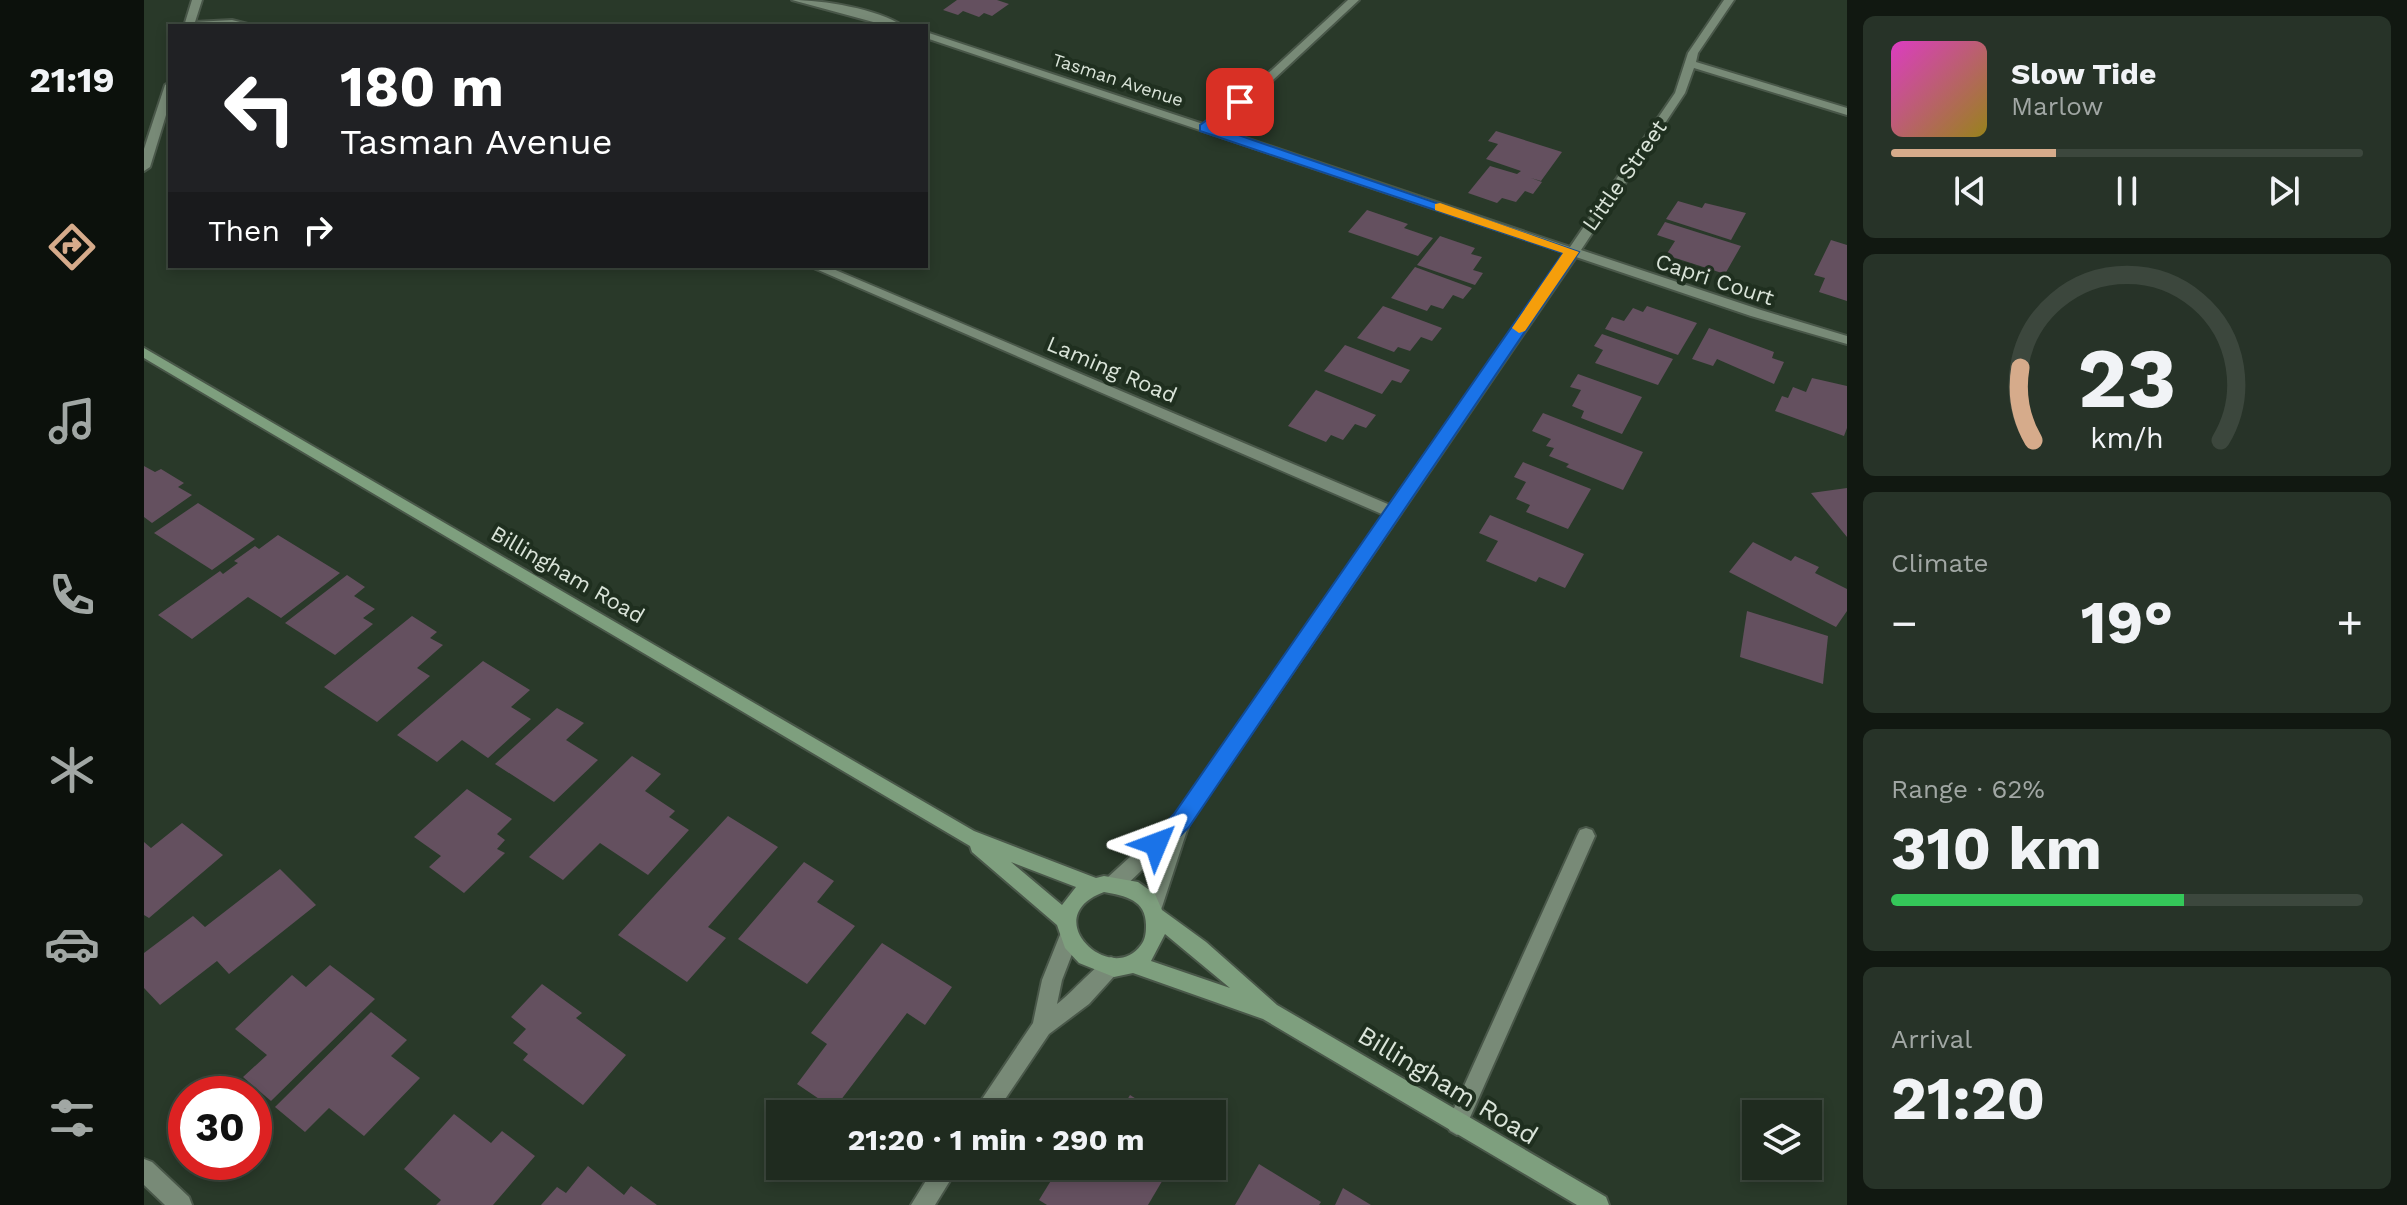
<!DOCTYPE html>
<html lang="en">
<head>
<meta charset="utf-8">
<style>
	:root { --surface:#1f2b1f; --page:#273328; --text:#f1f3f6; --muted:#a1a7a4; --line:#3c473d; --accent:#d6ab8b }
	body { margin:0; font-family:"Work Sans",sans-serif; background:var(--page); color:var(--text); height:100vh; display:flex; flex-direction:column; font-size:30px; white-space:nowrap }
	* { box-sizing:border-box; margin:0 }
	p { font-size:26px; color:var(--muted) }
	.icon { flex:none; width:44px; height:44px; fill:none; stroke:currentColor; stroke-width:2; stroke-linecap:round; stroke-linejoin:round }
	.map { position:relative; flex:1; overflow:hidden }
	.drawer { display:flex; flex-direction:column; gap:16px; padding:16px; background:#111811; width:560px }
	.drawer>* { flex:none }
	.guide { position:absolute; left:24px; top:24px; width:760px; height:244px; border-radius:0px; box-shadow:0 4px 12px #0003,0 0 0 2px var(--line); background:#202124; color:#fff; overflow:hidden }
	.fabs { position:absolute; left:1598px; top:1100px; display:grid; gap:16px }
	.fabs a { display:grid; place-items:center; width:80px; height:80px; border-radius:0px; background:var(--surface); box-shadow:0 4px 12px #0003,0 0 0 2px var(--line); font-size:40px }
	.speed { position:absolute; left:24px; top:1076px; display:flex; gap:16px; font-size:40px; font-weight:700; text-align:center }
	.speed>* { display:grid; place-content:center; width:104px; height:104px; border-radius:50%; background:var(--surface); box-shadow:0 4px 12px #0003,0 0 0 2px var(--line); line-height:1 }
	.speed .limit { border:12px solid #d22; background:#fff; color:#111 }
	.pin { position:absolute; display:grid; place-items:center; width:68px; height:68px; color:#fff; margin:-34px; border-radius:16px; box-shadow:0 4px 12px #0006 }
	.me { position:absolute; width:88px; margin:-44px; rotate:46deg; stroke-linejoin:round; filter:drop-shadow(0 0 6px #0008) }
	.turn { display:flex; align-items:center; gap:28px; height:168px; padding:0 40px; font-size:36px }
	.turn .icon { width:104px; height:104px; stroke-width:2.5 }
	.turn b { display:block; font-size:56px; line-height:68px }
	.then { display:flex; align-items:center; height:76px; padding:0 40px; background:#0003; gap:16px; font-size:30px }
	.big { font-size:60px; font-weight:700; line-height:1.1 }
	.drawer .card { flex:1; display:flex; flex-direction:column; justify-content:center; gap:12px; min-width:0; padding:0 28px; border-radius:12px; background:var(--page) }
	.drawer .dial { align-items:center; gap:0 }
	.dial svg { height:208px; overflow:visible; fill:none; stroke:var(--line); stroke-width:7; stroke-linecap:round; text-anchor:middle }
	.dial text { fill:var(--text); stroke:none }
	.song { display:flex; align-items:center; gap:24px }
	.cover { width:96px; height:96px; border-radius:12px; background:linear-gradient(135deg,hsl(310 70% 55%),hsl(50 70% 35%)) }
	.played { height:8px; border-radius:4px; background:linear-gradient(90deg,var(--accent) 35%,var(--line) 35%) }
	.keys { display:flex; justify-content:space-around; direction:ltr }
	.heat { display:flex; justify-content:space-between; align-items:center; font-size:44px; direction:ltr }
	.charge { height:12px; border-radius:6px; background:linear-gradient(90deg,#34c759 62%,var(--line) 0) }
	.trip { position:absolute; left:622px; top:1100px; width:460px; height:80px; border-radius:0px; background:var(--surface); box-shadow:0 4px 12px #0003,0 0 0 2px var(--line); font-weight:700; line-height:80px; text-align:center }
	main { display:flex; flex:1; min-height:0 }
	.dock { display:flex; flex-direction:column; width:144px; justify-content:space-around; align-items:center; background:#0c110c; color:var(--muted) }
	.dock .icon { width:56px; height:56px }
	.dock .current { color:var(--accent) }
	.dock b { font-size:36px; color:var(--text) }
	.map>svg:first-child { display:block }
	.building { fill:#64505f }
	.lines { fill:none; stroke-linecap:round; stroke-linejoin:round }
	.lane-casing { stroke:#495749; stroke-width:4 }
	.street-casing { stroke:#495749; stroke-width:4 }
	.secondary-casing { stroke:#495749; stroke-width:4 }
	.lane { fill:#788a77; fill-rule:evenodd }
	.street { fill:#788a77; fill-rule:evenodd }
	.secondary { fill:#7e9f7e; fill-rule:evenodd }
	.route { fill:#1a73e8; stroke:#114b97; stroke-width:2 }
	.slow { fill:#f59e0b }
	.labels { text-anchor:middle; stroke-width:8; stroke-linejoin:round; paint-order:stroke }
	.far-street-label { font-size:18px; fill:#dae4d9; stroke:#1f2f1f }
	.street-label { font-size:22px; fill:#dae4d9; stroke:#1f2f1f }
	.near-street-label { font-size:26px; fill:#dae4d9; stroke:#1f2f1f }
</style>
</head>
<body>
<main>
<nav class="dock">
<b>21:19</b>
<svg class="icon current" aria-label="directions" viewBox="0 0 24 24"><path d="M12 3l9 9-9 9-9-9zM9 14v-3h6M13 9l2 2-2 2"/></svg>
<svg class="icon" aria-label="music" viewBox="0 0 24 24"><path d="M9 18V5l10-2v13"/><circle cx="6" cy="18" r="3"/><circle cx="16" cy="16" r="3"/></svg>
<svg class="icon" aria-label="phone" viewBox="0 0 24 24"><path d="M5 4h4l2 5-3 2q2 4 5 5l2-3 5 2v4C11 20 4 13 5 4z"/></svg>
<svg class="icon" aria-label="climate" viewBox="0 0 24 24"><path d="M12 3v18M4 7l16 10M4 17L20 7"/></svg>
<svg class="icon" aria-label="car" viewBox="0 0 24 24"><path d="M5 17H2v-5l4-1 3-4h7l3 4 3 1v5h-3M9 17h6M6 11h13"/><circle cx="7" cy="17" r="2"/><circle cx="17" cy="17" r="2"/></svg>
<svg class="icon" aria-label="filters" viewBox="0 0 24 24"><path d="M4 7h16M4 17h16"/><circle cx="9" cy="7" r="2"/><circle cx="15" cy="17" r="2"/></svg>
</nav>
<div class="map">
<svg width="1703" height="1205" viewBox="0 0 1703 1205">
	<rect width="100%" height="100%" fill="#293929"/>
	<g class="building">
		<polygon points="813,0 853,0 865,4 848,16 840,13 835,17 819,11 814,15 799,10"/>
		<polygon points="1352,131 1418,152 1397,181 1387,178 1398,182 1389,194 1381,191 1372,202 1358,198 1353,203 1324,193 1346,166 1373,174 1377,171 1342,159 1354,144 1344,141"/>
		<polygon points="1534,201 1558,208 1561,203 1602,213 1587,240 1522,219"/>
		<polygon points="1223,210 1264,224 1260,228 1289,238 1274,256 1204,232"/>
		<polygon points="1521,222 1597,246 1581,274 1522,255 1531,241 1513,235"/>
		<polygon points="1296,236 1331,248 1327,254 1338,257 1329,270 1339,273 1331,285 1273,265"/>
		<polygon points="1687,240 1703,245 1703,301 1675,292 1681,278 1670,275"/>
		<polygon points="1271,267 1328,288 1319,299 1309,295 1299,309 1287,305 1283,311 1247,298"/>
		<polygon points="1239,306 1298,328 1288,341 1277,337 1266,351 1254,347 1250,352 1213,338"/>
		<polygon points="1503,306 1553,323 1534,355 1461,329 1468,317 1480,321 1489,308 1499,312"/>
		<polygon points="1565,328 1630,352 1628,358 1640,362 1630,384 1573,359 1569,366 1548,359"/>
		<polygon points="1458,334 1529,359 1514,385 1451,363 1459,350 1450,346"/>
		<polygon points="1201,345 1266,370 1257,383 1248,380 1238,394 1180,371"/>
		<polygon points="1434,374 1498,397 1478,434 1437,418 1440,411 1428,406 1437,390 1426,387"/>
		<polygon points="1668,378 1703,386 1703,428 1700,436 1631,411 1638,396 1644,398 1649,387 1662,392"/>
		<polygon points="1172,390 1232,415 1222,428 1211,424 1199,440 1187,435 1182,442 1144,426"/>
		<polygon points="1399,413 1499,452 1479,490 1422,467 1425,464 1405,456 1410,448 1402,446 1407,439 1388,431"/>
		<polygon points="1379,462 1447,489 1424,529 1382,512 1386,505 1372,499 1382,482 1370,477"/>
		<polygon points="0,466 11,472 17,469 40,483 34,487 48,495 8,523 0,517"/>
		<polygon points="1703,488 1703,537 1667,493"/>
		<polygon points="54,503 111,539 68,570 10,533"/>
		<polygon points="1346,515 1440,554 1421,588 1395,577 1392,582 1342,561 1354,541 1335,533"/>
		<polygon points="134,535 196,573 137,618 104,597 48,639 14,615 76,571 79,574 94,563 90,561 111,546 115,549"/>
		<polygon points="1609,542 1647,561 1651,556 1675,567 1671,573 1703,589 1703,611 1692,627 1585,572"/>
		<polygon points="203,575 221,587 210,596 231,609 219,618 229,624 191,655 141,623"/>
		<polygon points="1603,611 1684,636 1679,684 1596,657"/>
		<polygon points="268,616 293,632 286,638 299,645 273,668 286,676 233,722 180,687"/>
		<polygon points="339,661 386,690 367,707 387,719 344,758 318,740 293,762 253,735"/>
		<polygon points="413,708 440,723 422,740 454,760 410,802 351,764"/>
		<polygon points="488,756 517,774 501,791 531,811 525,817 545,830 504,875 456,843 419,880 385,857"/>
		<polygon points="323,789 368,819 353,834 361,840 353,849 361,853 320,893 285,867 297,856 270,837"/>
		<polygon points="584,816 634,847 564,927 582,938 543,982 474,935"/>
		<polygon points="38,823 79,855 5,918 0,915 0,842 7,848"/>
		<polygon points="660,862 690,881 673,902 711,926 663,984 594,939"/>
		<polygon points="136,869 172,905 85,974 73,961 16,1005 0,988 0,953 49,916 61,927"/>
		<polygon points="738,943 808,987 781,1025 763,1013 690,1109 653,1084 683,1044 667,1033"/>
		<polygon points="186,965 231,999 127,1101 99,1077 123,1055 91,1029 148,975 162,987"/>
		<polygon points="398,984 438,1013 432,1018 482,1055 439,1105 379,1060 384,1054 369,1043 382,1029 367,1017"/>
		<polygon points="227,1012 263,1040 247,1056 276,1078 220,1136 185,1108 161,1132 131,1107"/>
		<polygon points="986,1095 1016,1114 975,1114"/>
		<polygon points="310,1114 347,1143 358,1131 391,1156 349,1205 292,1205 297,1200 260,1169"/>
		<polygon points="1115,1164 1177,1202 1175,1205 1091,1205"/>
		<polygon points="444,1166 480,1195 487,1186 513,1205 397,1205 413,1187 422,1193"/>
		<polygon points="916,1166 1027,1166 1004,1205 903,1205 895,1200"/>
		<polygon points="1199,1188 1227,1205 1191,1205"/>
	</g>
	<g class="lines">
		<defs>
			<polygon id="lane" points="1442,828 1448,830 1451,836 1320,1131 1313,1135 1306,1131 1302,1124 1306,1117 1433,836 1436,830"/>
			<g id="street">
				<polygon points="48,0 58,0 51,22 88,20 112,26 40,26"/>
				<path d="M648 0C679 0 734 9 759 26H744Z"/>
				<polygon points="1204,0 1215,0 1114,94 1069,127 1426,247 1531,93 1544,53 1580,0 1590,0 1554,53 1552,62 1703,108 1703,115 1550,68 1541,93 1437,250 1617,310 1703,336 1703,344 1607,316 1432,257 1045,824 1018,907 1015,913 1008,916 1001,913 998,907 1018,851 977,890 970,892 963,890 961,884 963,878 1032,815 1240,515 665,266 682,266 1246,505 1422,253 782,38 782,32 1059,124 1106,90"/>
				<polygon points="26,82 26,102 6,167 0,171 0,149 21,85"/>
				<path d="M925 927 932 930 935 936 918 980 913 1004C928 993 954 962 967 957L974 960 977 966 974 972 945 1004 905 1034 851 1114H828L889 1023 898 980 918 930Z"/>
				<polygon points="0,1159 8,1162 45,1197 48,1205 21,1205 0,1185"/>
				<polygon points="791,1166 815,1166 791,1205 767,1205"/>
			</g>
			<path id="secondary" d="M0 348 830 831 952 878 960 876 994 882 1011 894 1018 910 1062 942 1133 1005 1462 1197 1465 1205H1433L1119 1019 989 973 970 977 935 963 921 948 913 925 828 852 826 846 0 358ZM867 862 932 887 918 905ZM960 892C982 896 1003 900 1002 927 1002 933 1001 940 997 945 967 987 892 917 960 892ZM1021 934 1086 988 1007 961Z"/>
		</defs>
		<use href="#lane" class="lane-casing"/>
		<use href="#street" class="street-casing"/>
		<use href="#secondary" class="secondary-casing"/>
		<use href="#lane" class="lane"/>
		<use href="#street" class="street"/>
		<use href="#secondary" class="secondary"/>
	</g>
	<path class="route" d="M1092 99 1102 102 1071 127 1435 252 1045 827C1034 837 1021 856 1005 850L1002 844 1030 814 1419 253 1056 131V125Z"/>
	<polygon class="slow" points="1296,203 1435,252 1381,331 1375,333 1368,328 1419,253 1291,210 1291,204"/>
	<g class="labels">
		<g class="far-street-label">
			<text transform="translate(974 80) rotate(18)" y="6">Tasman Avenue</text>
		</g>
		<g class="street-label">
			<text transform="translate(1480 175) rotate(-55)" y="8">Little Street</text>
			<text transform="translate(1571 279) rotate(18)" y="8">Capri Court</text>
			<text transform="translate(968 369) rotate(23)" y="8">Laming Road</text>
			<text transform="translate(424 574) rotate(30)" y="8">Billingham Road</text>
		</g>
		<g class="near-street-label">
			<text transform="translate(1304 1085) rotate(31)" y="9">Billingham Road</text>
		</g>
	</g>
</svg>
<div class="fabs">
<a><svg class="icon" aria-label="layers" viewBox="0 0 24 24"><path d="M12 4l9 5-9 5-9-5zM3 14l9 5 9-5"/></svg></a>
</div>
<div class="speed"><div class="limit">30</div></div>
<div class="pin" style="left:1096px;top:102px;background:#d93025"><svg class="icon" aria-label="arrive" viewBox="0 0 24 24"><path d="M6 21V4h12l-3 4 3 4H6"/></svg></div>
<svg class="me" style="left:1012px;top:844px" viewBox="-20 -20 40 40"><path d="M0-17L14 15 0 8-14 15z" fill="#1a73e8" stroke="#fff" stroke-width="4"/></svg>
<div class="trip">21:20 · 1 min · 290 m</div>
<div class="guide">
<div class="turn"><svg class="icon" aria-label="left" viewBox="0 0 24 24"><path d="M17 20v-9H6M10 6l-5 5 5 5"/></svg><div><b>180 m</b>Tasman Avenue</div></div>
<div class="then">Then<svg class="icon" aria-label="right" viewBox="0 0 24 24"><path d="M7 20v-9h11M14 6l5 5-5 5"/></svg></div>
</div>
</div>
<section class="drawer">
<div class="card">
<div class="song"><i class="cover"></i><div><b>Slow Tide</b><p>Marlow</p></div></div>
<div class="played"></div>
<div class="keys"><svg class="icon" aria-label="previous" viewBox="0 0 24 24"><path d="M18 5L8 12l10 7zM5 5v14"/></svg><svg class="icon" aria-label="pause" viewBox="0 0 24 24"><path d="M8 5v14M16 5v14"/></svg><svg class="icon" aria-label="next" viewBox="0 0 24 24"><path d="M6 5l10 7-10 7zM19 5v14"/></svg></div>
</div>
<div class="card dial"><svg viewBox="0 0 100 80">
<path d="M14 69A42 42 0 1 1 86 69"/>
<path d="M14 69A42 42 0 0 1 9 41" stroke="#d6ab8b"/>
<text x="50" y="56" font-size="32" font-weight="700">23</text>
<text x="50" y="72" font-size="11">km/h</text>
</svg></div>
<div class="card"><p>Climate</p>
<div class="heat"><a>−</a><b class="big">19°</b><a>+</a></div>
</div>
<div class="card"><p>Range · 62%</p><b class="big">310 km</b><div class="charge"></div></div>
<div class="card"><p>Arrival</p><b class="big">21:20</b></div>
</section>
</main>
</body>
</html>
